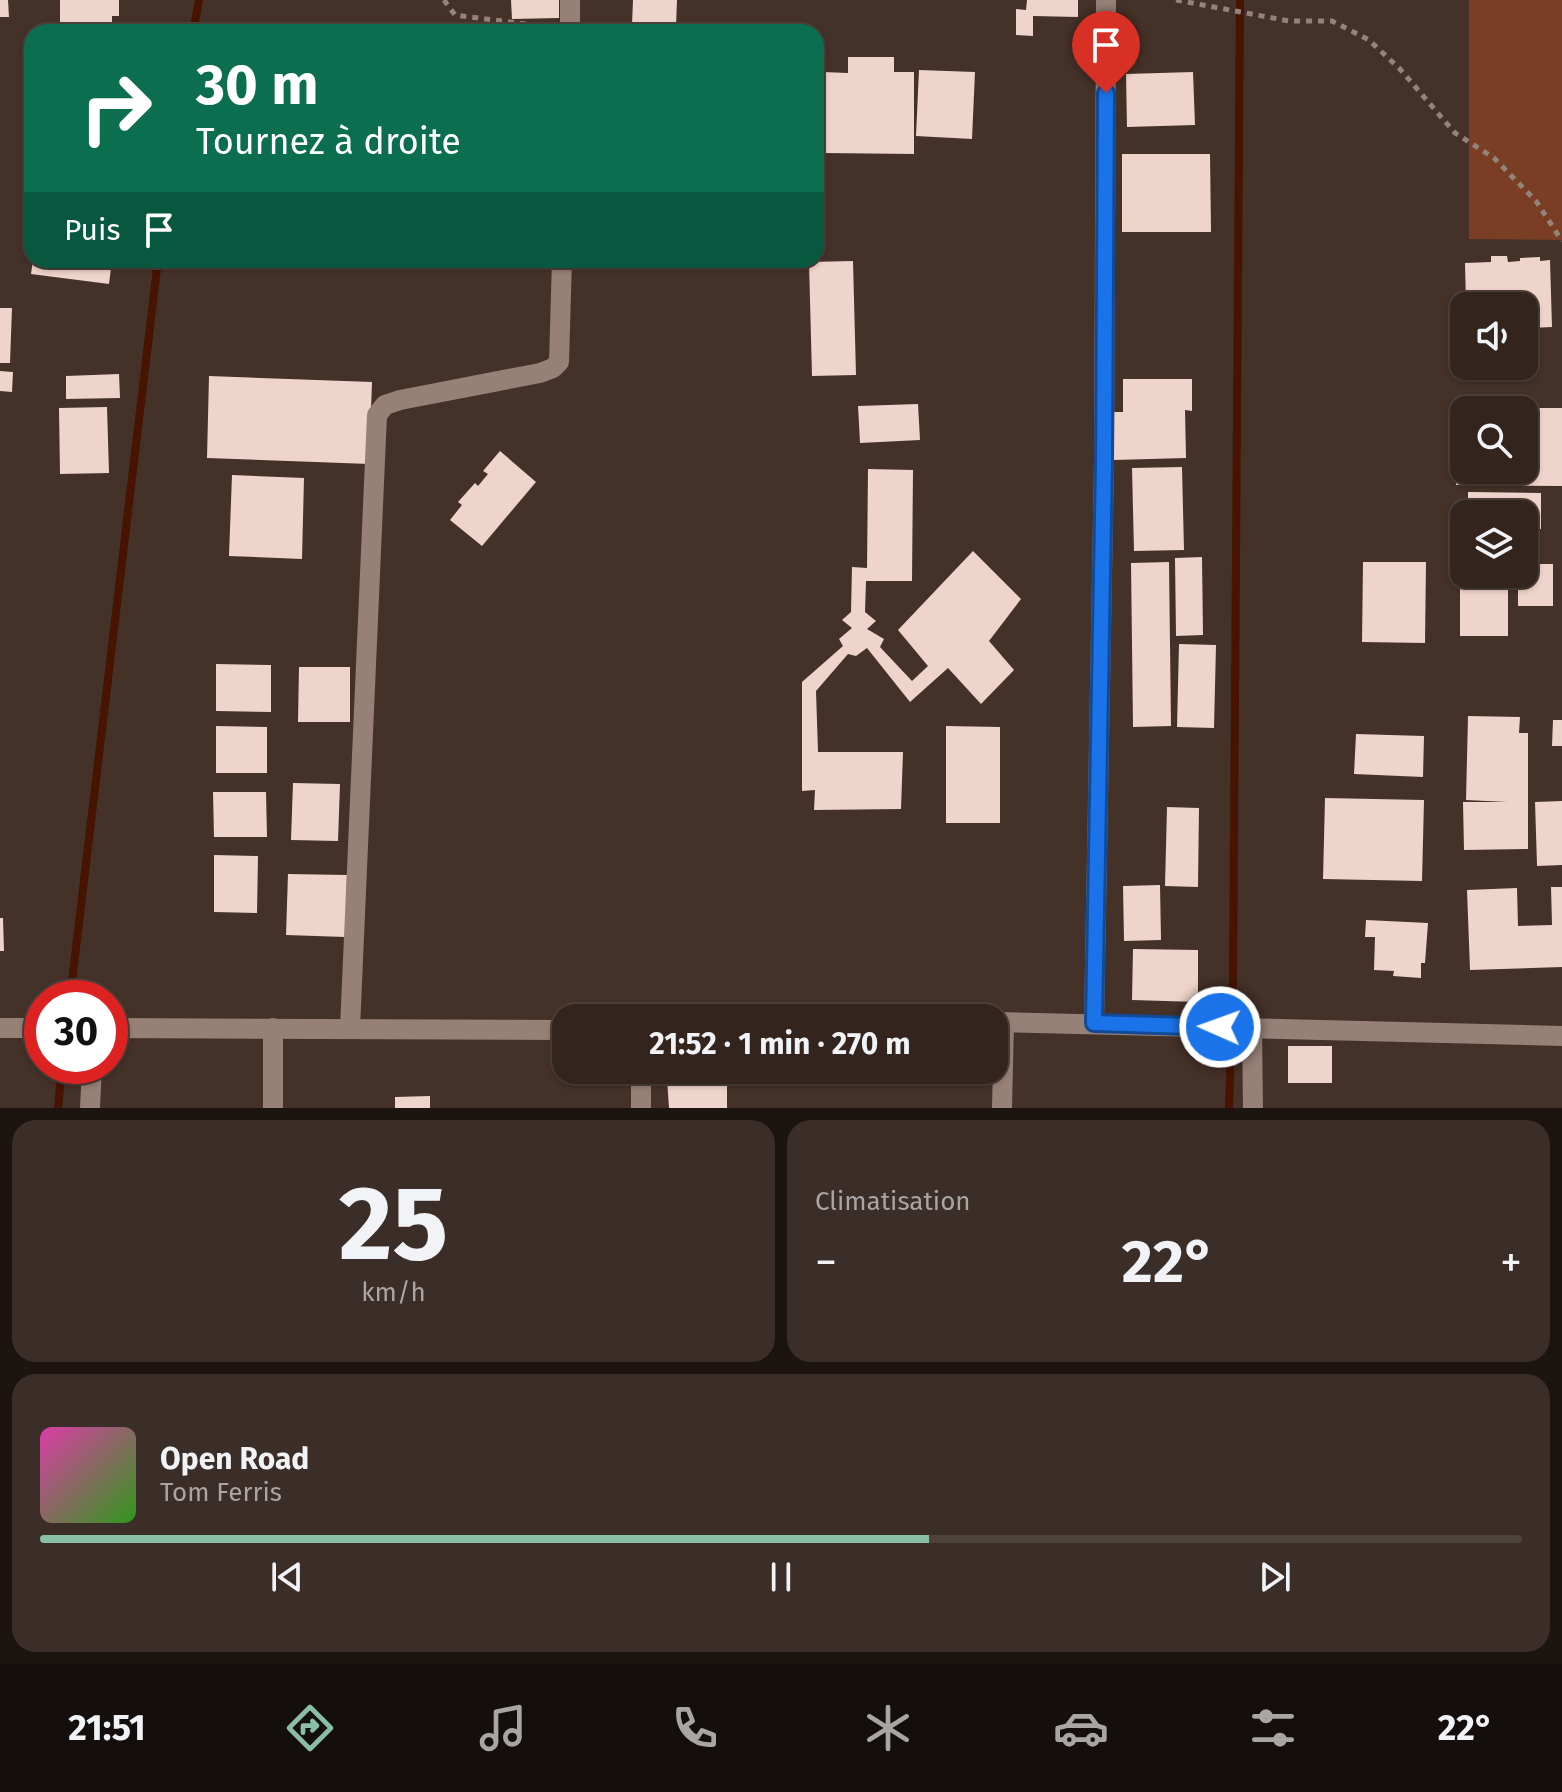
<!DOCTYPE html>
<html lang="fr">
<head>
<meta charset="utf-8">
<style>
	:root { --surface:#33251e; --page:#3b2d27; --text:#f1f3f6; --muted:#a9a5a4; --line:#4e423c; --accent:#8abfa5 }
	body { margin:0; font-family:"Fira Sans",sans-serif; background:var(--page); color:var(--text); height:100vh; display:flex; flex-direction:column; font-size:30px; white-space:nowrap }
	* { box-sizing:border-box; margin:0 }
	p { font-size:26px; color:var(--muted) }
	.icon { flex:none; width:44px; height:44px; fill:none; stroke:currentColor; stroke-width:2; stroke-linecap:round; stroke-linejoin:round }
	.map { position:relative; height:1108px; overflow:hidden }
	.details { display:flex; flex-direction:column; gap:12px; padding:12px; background:#1c1410; flex:1 }
	.details>* { flex:none }
	.guide { position:absolute; left:24px; top:24px; width:800px; height:244px; border-radius:24px; box-shadow:0 2px 6px #0004,0 0 0 2px var(--line); background:#0b6e4f; color:#fff; overflow:hidden }
	.tools { position:absolute; left:1450px; top:292px; display:grid; gap:16px }
	.tools a { display:grid; place-items:center; width:88px; height:88px; border-radius:16px; background:var(--surface); box-shadow:0 2px 6px #0004,0 0 0 2px var(--line); font-size:40px }
	.speed { position:absolute; left:24px; top:980px; display:flex; gap:16px; font-size:40px; font-weight:700; text-align:center }
	.speed>* { display:grid; place-content:center; width:104px; height:104px; border-radius:50%; background:var(--surface); box-shadow:0 2px 6px #0004,0 0 0 2px var(--line); line-height:1 }
	.speed .limit { border:12px solid #d22; background:#fff; color:#111 }
	.pin { position:absolute; display:grid; place-items:center; width:68px; height:68px; color:#fff; margin:-82px -34px; border-radius:50% 50% 50% 0; rotate:-45deg; box-shadow:0 0 8px #0007 }
	.pin .icon { rotate:45deg }
	.me { position:absolute; width:88px; margin:-44px; rotate:272deg; stroke-linejoin:round; filter:drop-shadow(0 0 6px #0008) }
	.turn { display:flex; align-items:center; gap:28px; height:168px; padding:0 40px; font-size:36px }
	.turn .icon { width:104px; height:104px; stroke-width:2.5 }
	.turn b { display:block; font-size:56px; line-height:68px }
	.then { display:flex; align-items:center; height:76px; padding:0 40px; background:#0003; gap:16px; font-size:30px }
	.big { font-size:60px; font-weight:700; line-height:1.1 }
	.details .card { flex:1; display:flex; flex-direction:column; justify-content:center; gap:12px; min-width:0; padding:0 28px; border-radius:24px; background:var(--page) }
	.details .dial { align-items:center; gap:0 }
	.dial b { font-size:104px; line-height:1 }
	.song { display:flex; align-items:center; gap:24px }
	.cover { width:96px; height:96px; border-radius:12px; background:linear-gradient(135deg,hsl(320 70% 55%),hsl(110 70% 35%)) }
	.played { height:8px; border-radius:4px; background:linear-gradient(90deg,var(--accent) 60%,var(--line) 60%) }
	.keys { display:flex; justify-content:space-around; direction:ltr }
	.heat { display:flex; justify-content:space-between; align-items:center; font-size:44px; direction:ltr }
	.details .tiles { flex:1; display:grid; gap:12px; grid-template-columns:1fr 1fr }
	.card:last-child { grid-column:span 2 }
	.trip { position:absolute; left:552px; top:1004px; width:456px; height:80px; border-radius:24px; background:var(--surface); box-shadow:0 2px 6px #0004,0 0 0 2px var(--line); font-weight:700; line-height:80px; text-align:center }
	.dock { display:flex; height:128px; justify-content:space-around; align-items:center; background:#140f0c; color:var(--muted) }
	.dock .icon { width:56px; height:56px }
	.dock .selected { color:var(--accent) }
	.dock b { font-size:36px; color:var(--text) }
	.map>svg:first-child { display:block }
	.green { fill:#793e23 }
	.lines { fill:none; stroke-linecap:round; stroke-linejoin:round }
	.stream { stroke:#461400; stroke-width:8 }
	.building { fill:#eed4ca }
	.path { stroke:#93837b; stroke-width:5; stroke-dasharray:6 6; stroke-linecap:butt }
	.minor { stroke:#978076; stroke-width:20 }
	.route-casing { stroke:#114b97; stroke-width:20 }
	.route { stroke:#1a73e8; stroke-width:14 }
</style>
</head>
<body>
<div class="map">
<svg width="1562" height="1108" viewBox="0 0 1562 1108">
	<rect width="100%" height="100%" fill="#443128"/>
	<polygon class="green" points="1469,0 1562,0 1562,240 1469,239"/>
	<g class="lines">
		<g class="stream">
			<polyline points="193,32 199,0"/>
			<polyline points="70,998 158,260"/>
			<polyline points="58,1108 62,1066"/>
			<polyline points="1229,1108 1233,977 1240,0"/>
		</g>
	</g>
	<g class="building">
		<polygon points="0,0 8,0 9,17 0,17"/>
		<polygon points="60,0 119,0 119,16 112,16 112,32 60,32"/>
		<polygon points="511,0 559,0 559,18 512,19"/>
		<polygon points="633,0 677,0 676,27 632,25"/>
		<polygon points="1027,0 1078,0 1078,17 1033,16 1033,36 1016,35 1016,9 1026,10"/>
		<polygon points="848,57 894,57 894,72 914,72 914,154 823,153 823,72 848,73"/>
		<polygon points="919,70 975,72 972,139 916,136"/>
		<polygon points="1193,72 1195,125 1127,127 1126,74"/>
		<polygon points="1122,154 1210,154 1211,232 1122,232"/>
		<polygon points="1491,256 1507,256 1508,262 1520,261 1520,258 1540,257 1540,261 1550,260 1552,327 1531,328 1531,319 1524,319 1524,306 1466,306 1465,263 1491,262"/>
		<polygon points="33,260 112,260 109,284 31,274"/>
		<polygon points="853,261 856,375 812,376 809,262"/>
		<polygon points="0,308 12,308 10,363 0,363"/>
		<polygon points="0,371 13,372 12,392 0,391"/>
		<polygon points="119,374 120,398 66,399 66,376"/>
		<polygon points="209,376 372,382 369,464 207,458"/>
		<polygon points="1123,379 1192,379 1192,411 1185,410 1186,458 1114,460 1112,412 1123,412"/>
		<polygon points="918,404 920,440 860,443 858,406"/>
		<polygon points="107,407 109,473 60,474 59,408"/>
		<polygon points="1456,408 1464,408 1464,470 1524,470 1524,408 1562,408 1562,486 1456,485"/>
		<polygon points="500,451 536,482 482,546 450,520 462,505 458,502 475,483 478,486 488,474 483,471"/>
		<polygon points="1182,467 1184,550 1134,551 1132,468"/>
		<polygon points="868,469 913,470 912,581 866,581 865,612 876,621 867,629 884,639 880,647 912,681 928,666 898,630 973,551 1021,599 989,641 1014,670 981,704 948,668 910,702 867,648 856,656 848,654 816,691 818,752 903,752 901,809 814,810 815,790 802,791 802,682 843,646 839,639 852,628 842,620 851,612 852,567 867,568"/>
		<polygon points="232,475 304,478 302,559 229,556"/>
		<polygon points="1468,492 1541,493 1541,529 1524,528 1524,514 1468,514"/>
		<polygon points="1202,557 1203,635 1176,636 1175,558"/>
		<polygon points="1169,562 1171,726 1133,727 1131,563"/>
		<polygon points="1363,562 1426,562 1425,643 1362,642"/>
		<polygon points="1524,564 1553,564 1553,606 1518,606 1518,574 1524,574"/>
		<polygon points="1460,566 1464,567 1464,574 1508,574 1508,636 1460,636"/>
		<polygon points="1179,644 1216,645 1214,728 1177,727"/>
		<polygon points="216,664 271,665 271,712 216,711"/>
		<polygon points="299,667 350,667 350,722 298,722"/>
		<polygon points="1468,716 1520,717 1519,733 1528,733 1528,849 1464,850 1463,802 1507,802 1466,800"/>
		<polygon points="1553,720 1562,720 1562,746 1552,746"/>
		<polygon points="216,726 267,727 267,773 216,773"/>
		<polygon points="946,726 1000,727 1000,823 946,823"/>
		<polygon points="1356,734 1424,736 1423,777 1354,774"/>
		<polygon points="293,783 340,784 338,841 291,840"/>
		<polygon points="213,792 266,792 267,837 214,837"/>
		<polygon points="1325,798 1424,800 1422,881 1323,879"/>
		<polygon points="1562,801 1562,865 1537,866 1535,802"/>
		<polygon points="1167,807 1199,808 1198,887 1165,886"/>
		<polygon points="214,855 258,856 257,913 214,912"/>
		<polygon points="288,874 347,875 345,937 286,935"/>
		<polygon points="1160,885 1161,940 1124,941 1123,886"/>
		<polygon points="1551,887 1562,887 1562,967 1470,970 1467,890 1517,888 1518,926 1552,925"/>
		<polygon points="0,918 3,918 4,951 0,951"/>
		<polygon points="1366,920 1428,923 1425,963 1421,963 1421,978 1393,976 1394,971 1374,970 1375,937 1365,937"/>
		<polygon points="1133,949 1198,950 1198,1002 1132,1000"/>
		<rect x="1288" y="1046" width="44" height="37"/>
		<polygon points="667,1079 727,1079 727,1108 669,1108"/>
		<polygon points="430,1096 430,1108 395,1108 395,1097"/>
	</g>
	<g class="lines">
		<g class="path">
			<polyline points="444,0 455,15 550,27"/>
			<polyline points="1176,0 1289,21 1332,21 1369,40 1400,69 1455,133 1494,158 1536,201 1562,241"/>
		</g>
		<g class="minor">
			<polyline points="570,0 570,32"/>
			<polyline points="994,1022 1562,1036"/>
			<polyline points="1094,1023 1104,463 1106,0"/>
			<polyline points="0,1028 42,1028"/>
			<polyline points="110,1028 566,1030"/>
			<polyline points="350,1028 377,415 385,405 400,400 540,373 553,368 559,362 562,260"/>
			<polyline points="1252,1028 1253,1108"/>
			<polyline points="90,1108 92,1066"/>
			<polyline points="273,1108 273,1028"/>
			<polyline points="641,1108 641,1070"/>
			<polyline points="1002,1108 1004,1022"/>
		</g>
	</g>
	<g class="lines">
		<defs>
			<polyline id="route" points="1106,93 1104,463 1094,1023 1220,1027"/>
		</defs>
		<use href="#route" class="route-casing"/>
		<use href="#route" class="route"/>
	</g>
</svg>
<div class="tools">
<a><svg class="icon" aria-label="sound" viewBox="0 0 24 24"><path d="M4 9h4l5-4v14l-5-4H4zM17 9q2 3 0 6"/></svg></a>
<a><svg class="icon" aria-label="search" viewBox="0 0 24 24"><circle cx="10" cy="10" r="6"/><path d="M15 15l6 6"/></svg></a>
<a><svg class="icon" aria-label="layers" viewBox="0 0 24 24"><path d="M12 4l9 5-9 5-9-5zM3 14l9 5 9-5"/></svg></a>
</div>
<div class="speed"><div class="limit">30</div></div>
<div class="pin" style="left:1106px;top:93px;background:#d93025"><svg class="icon" aria-label="arrive" viewBox="0 0 24 24"><path d="M6 21V4h12l-3 4 3 4H6"/></svg></div>
<svg class="me" style="left:1220px;top:1027px" viewBox="-20 -20 40 40"><circle r="17" fill="#1a73e8" stroke="#fff" stroke-width="3"/><path d="M0-11L8 9 0 5-8 9z" fill="#fff"/></svg>
<div class="trip">21:52 · 1 min · 270 m</div>
<div class="guide">
<div class="turn"><svg class="icon" aria-label="right" viewBox="0 0 24 24"><path d="M7 20v-9h11M14 6l5 5-5 5"/></svg><div><b>30 m</b>Tournez à droite</div></div>
<div class="then">Puis<svg class="icon" aria-label="arrive" viewBox="0 0 24 24"><path d="M6 21V4h12l-3 4 3 4H6"/></svg></div>
</div>
</div>
<section class="details">
<div class="tiles">
<div class="card dial"><b>25</b><p>km/h</p></div>
<div class="card"><p>Climatisation</p>
<div class="heat"><a>−</a><b class="big">22°</b><a>+</a></div>
</div>
<div class="card">
<div class="song"><i class="cover"></i><div><b>Open Road</b><p>Tom Ferris</p></div></div>
<div class="played"></div>
<div class="keys"><svg class="icon" aria-label="previous" viewBox="0 0 24 24"><path d="M18 5L8 12l10 7zM5 5v14"/></svg><svg class="icon" aria-label="pause" viewBox="0 0 24 24"><path d="M8 5v14M16 5v14"/></svg><svg class="icon" aria-label="next" viewBox="0 0 24 24"><path d="M6 5l10 7-10 7zM19 5v14"/></svg></div>
</div>
</div>
</section>
<nav class="dock">
<b>21:51</b>
<svg class="icon selected" aria-label="directions" viewBox="0 0 24 24"><path d="M12 3l9 9-9 9-9-9zM9 14v-3h6M13 9l2 2-2 2"/></svg>
<svg class="icon" aria-label="music" viewBox="0 0 24 24"><path d="M9 18V5l10-2v13"/><circle cx="6" cy="18" r="3"/><circle cx="16" cy="16" r="3"/></svg>
<svg class="icon" aria-label="phone" viewBox="0 0 24 24"><path d="M5 4h4l2 5-3 2q2 4 5 5l2-3 5 2v4C11 20 4 13 5 4z"/></svg>
<svg class="icon" aria-label="climate" viewBox="0 0 24 24"><path d="M12 3v18M4 7l16 10M4 17L20 7"/></svg>
<svg class="icon" aria-label="car" viewBox="0 0 24 24"><path d="M5 17H2v-5l4-1 3-4h7l3 4 3 1v5h-3M9 17h6M6 11h13"/><circle cx="7" cy="17" r="2"/><circle cx="17" cy="17" r="2"/></svg>
<svg class="icon" aria-label="filters" viewBox="0 0 24 24"><path d="M4 7h16M4 17h16"/><circle cx="9" cy="7" r="2"/><circle cx="15" cy="17" r="2"/></svg>
<b>22°</b>
</nav>
</body>
</html>
